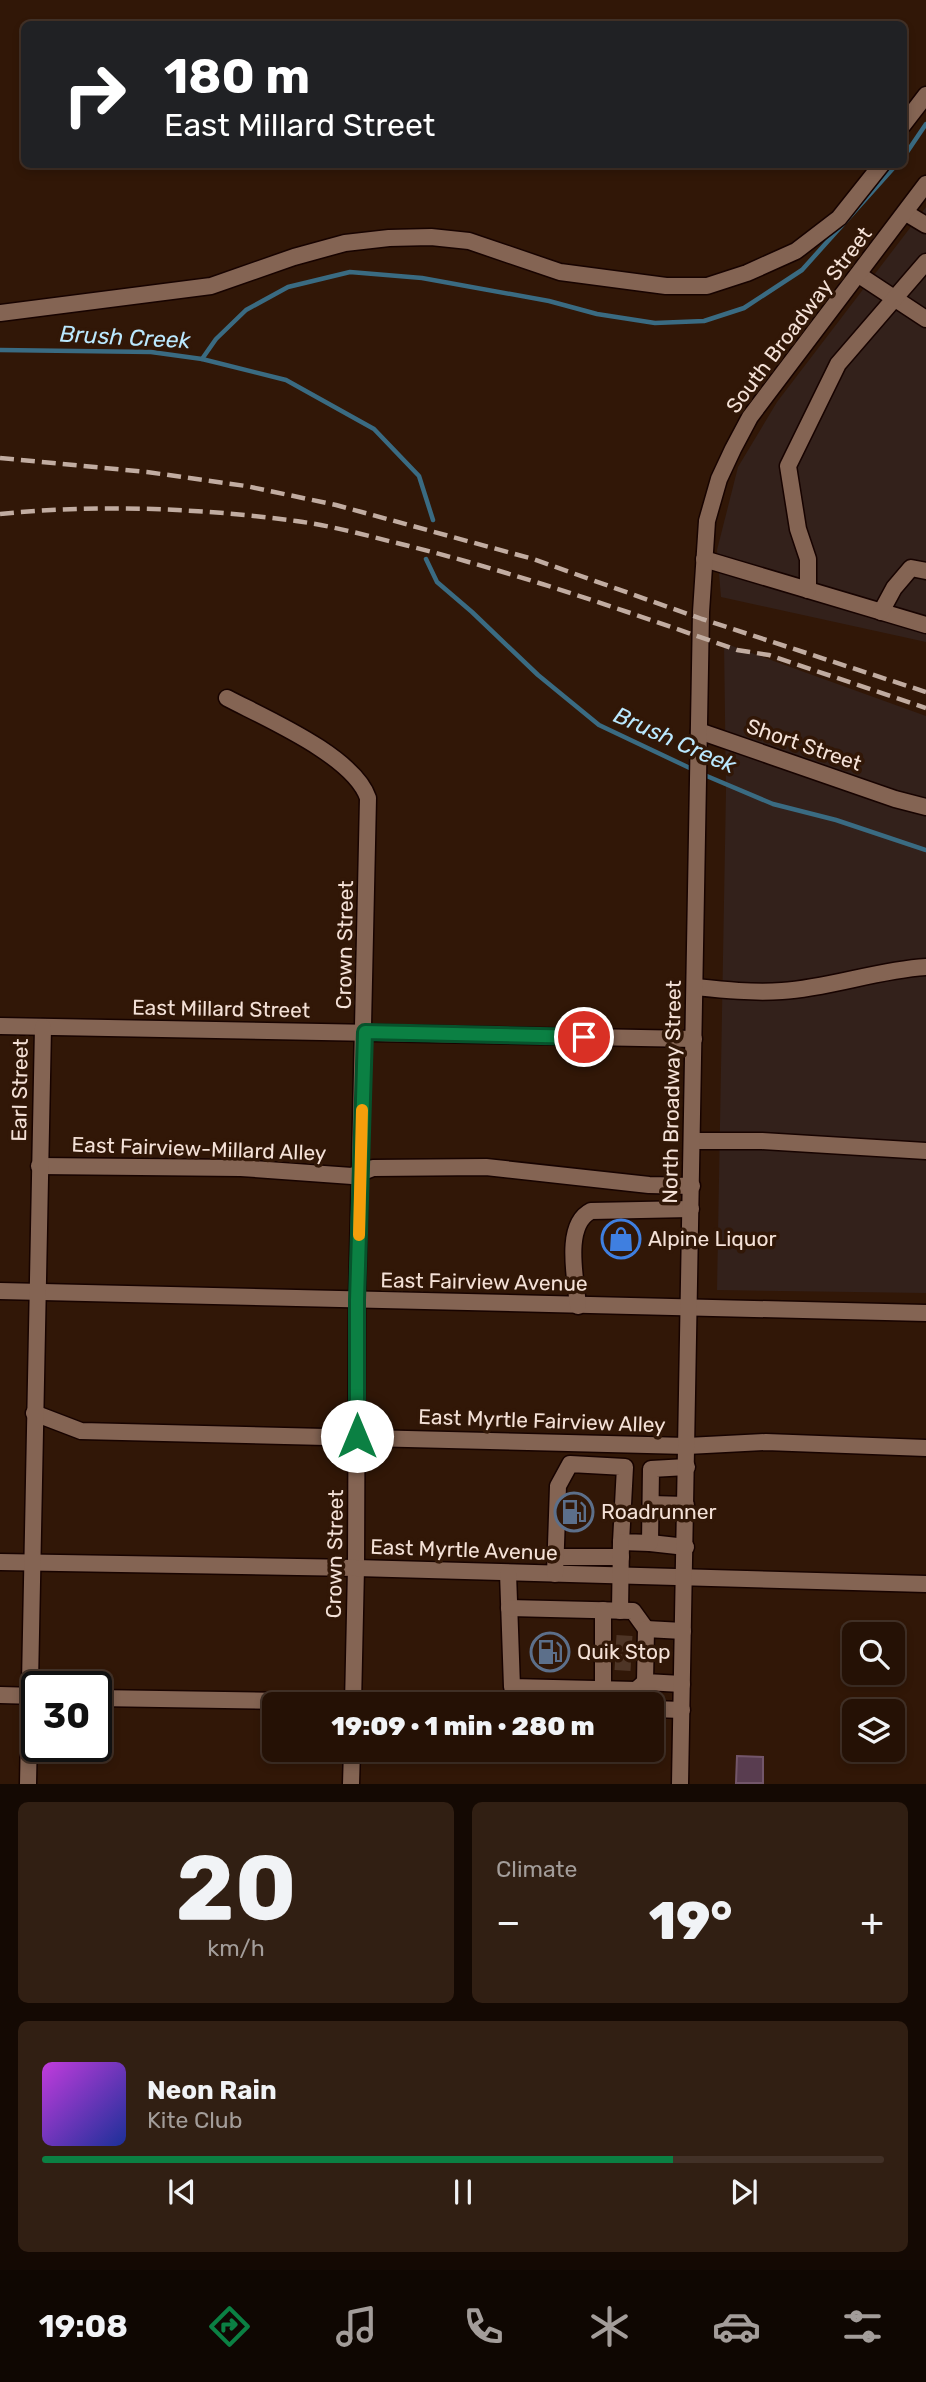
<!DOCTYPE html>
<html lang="en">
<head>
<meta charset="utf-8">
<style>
	:root { --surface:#251105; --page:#311f13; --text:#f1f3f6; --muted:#a39d9a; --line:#423127; --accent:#0b8043 }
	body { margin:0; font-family:Rubik,sans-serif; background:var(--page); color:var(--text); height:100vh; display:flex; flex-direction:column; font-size:26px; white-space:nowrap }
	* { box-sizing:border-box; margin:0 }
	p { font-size:23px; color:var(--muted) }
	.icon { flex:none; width:38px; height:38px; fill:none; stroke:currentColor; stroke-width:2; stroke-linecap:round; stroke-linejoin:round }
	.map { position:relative; height:1784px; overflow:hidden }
	.details { display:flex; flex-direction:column; gap:18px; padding:18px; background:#140903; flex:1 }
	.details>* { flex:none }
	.top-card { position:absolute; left:21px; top:21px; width:886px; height:147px; border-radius:10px; box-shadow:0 4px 10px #0003,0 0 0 2px var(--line); background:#202124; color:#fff; overflow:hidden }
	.controls { position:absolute; left:842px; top:1622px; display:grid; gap:14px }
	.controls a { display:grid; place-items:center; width:63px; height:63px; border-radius:10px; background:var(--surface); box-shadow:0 4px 10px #0003,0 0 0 2px var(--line); font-size:35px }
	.speed { position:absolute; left:21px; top:1671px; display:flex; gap:14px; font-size:35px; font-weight:700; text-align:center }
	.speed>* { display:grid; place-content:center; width:91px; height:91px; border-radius:50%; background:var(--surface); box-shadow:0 4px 10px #0003,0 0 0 2px var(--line); line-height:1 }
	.speed .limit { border:4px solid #111; border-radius:10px; background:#fff; color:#111 }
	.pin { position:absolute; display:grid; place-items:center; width:60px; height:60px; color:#fff; margin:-30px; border:4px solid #fff; border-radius:50%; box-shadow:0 2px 7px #0007 }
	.me { position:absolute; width:77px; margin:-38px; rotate:0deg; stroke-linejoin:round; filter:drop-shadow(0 0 5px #0008) }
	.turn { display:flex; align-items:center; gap:24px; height:147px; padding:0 28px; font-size:32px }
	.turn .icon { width:91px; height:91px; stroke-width:2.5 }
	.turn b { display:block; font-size:49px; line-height:60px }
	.big { font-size:52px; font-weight:800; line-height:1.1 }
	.details .card { flex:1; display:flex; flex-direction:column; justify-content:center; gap:10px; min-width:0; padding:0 24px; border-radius:10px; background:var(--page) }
	.details .dial { align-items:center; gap:0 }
	.dial b { font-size:91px; line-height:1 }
	.song { display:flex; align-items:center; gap:21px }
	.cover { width:84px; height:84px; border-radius:10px; background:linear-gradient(135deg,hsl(290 70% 55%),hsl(230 70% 35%)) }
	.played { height:7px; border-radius:4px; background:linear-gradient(90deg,var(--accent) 75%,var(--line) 75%) }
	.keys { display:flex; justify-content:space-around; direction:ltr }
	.heat { display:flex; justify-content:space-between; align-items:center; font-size:38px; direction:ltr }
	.details .tiles { flex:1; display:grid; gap:18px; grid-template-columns:1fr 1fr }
	.card:last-child { grid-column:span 2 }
	.trip { position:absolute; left:262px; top:1692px; width:402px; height:70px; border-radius:10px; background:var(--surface); box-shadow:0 4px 10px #0003,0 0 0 2px var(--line); font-weight:800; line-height:70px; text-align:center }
	.tabs { display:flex; height:112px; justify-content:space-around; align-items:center; background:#0f0702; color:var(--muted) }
	.tabs .icon { width:49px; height:49px }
	.tabs .selected { color:var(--accent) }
	.tabs b { font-size:32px; color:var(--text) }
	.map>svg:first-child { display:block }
	.industrial { fill:#33211b }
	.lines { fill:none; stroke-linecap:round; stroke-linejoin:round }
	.stream { stroke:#3a6b82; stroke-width:4.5 }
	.building { fill:#593d50; stroke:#73566a; stroke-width:2 }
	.minor-tunnel { stroke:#4e3526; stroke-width:16; stroke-dasharray:16 8; stroke-linecap:butt }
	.minor-casing { stroke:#170300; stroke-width:19 }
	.minor { stroke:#846453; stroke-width:16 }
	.rail { stroke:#c1aca1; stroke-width:4.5; stroke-dasharray:14 7; stroke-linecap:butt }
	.route-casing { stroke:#07532c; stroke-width:18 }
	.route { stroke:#0b8043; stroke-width:12 }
	.slow { stroke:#f59e0b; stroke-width:12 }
	.labels { text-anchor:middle; stroke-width:7; stroke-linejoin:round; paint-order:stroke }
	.street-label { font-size:21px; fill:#f4e1d7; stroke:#311707 }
	.poi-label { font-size:21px; fill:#f4e1d7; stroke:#311707; text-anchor:start }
	.water-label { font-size:23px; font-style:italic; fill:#bae8fe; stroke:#311707 }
</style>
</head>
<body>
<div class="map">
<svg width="926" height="1784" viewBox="0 0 926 1784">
	<rect width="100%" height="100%" fill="#311707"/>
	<g class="industrial">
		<polygon points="926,207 926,642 721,597 717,550 738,467 777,402"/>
		<polygon points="724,643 926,716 926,1293 717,1290 726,790"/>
	</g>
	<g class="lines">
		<g class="stream">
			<polyline points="903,158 926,124"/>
			<polyline points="0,350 151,352 202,359 286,380 374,429 419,476 433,520"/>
			<polyline points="202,359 216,339 246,310 288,287 350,272 422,278 549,301 597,314 655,323 704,321 744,308 802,270 897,164"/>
			<polyline points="426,559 437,582 472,612 538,675 599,725 694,770"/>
			<polyline points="702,774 773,804 836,820 926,850"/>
		</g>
	</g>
	<polygon class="building" points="737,1756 763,1757 763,1783 736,1783"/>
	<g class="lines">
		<g class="minor-tunnel">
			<polyline points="616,1643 632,1644"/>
			<polyline points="615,1662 632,1663"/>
		</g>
		<defs>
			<g id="minor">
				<polyline points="903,125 926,95"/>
				<polyline points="906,213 926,225"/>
				<polyline points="859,275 926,319"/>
				<polyline points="0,313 211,286 294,257 345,243 389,238 431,237 469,241 560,272 666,286 707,286 747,273 796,251 839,218 882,164"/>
				<polyline points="704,559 926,625"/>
				<polyline points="808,590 808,559 798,529 788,466 838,364 926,262"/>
				<polyline points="881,612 894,588 911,568 926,571"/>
				<path d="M227 698C265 718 354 756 368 798L357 1300 356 1568 353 1704"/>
				<polyline points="699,731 895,799 926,807"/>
				<path d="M695 987C724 990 753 993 782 991 830 988 877 970 926 967"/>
				<polyline points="0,1026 694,1039"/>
				<polyline points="692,1141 762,1141 926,1151"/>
				<polyline points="39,1166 241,1168 352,1176 373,1168 486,1167 649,1185 692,1186"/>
				<polyline points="0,1291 926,1313"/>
				<path d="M578 1306C576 1280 563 1225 591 1211L691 1209"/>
				<polyline points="34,1413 81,1431 687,1446 766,1442 926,1448"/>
				<polyline points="651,1504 686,1505"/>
				<polyline points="650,1543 686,1547"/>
				<polyline points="555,1557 621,1557"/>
				<polyline points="0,1562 356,1568 926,1584"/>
				<polyline points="508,1573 512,1687 636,1690 645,1682"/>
				<polyline points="555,1574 558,1486 570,1464 625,1467 621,1542 650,1543 651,1469 687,1467"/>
				<polyline points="509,1608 633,1611 646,1629"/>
				<polyline points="620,1611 621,1542"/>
				<polyline points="682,1684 645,1682 646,1629 683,1631"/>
				<polyline points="603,1689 603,1610"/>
				<polyline points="0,1695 37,1696"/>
				<polyline points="96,1698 468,1704"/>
				<polyline points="653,1709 682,1710"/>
				<polyline points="28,1784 43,1027"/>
				<polyline points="351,1784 352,1750"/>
				<polyline points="680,1784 701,612 707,521 719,479 733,449 750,417 768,393 926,184"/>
			</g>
		</defs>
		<use href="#minor" class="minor-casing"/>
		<use href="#minor" class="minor"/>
		<g class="rail">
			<polyline points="0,458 147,472 246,486 336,505 533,559 702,619 926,692"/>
			<path d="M0 514C97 504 199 508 296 521 334 526 372 537 409 546 520 574 629 612 737 650L769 655 926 708"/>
		</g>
	</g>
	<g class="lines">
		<defs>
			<polyline id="route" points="357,1436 357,1300 365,1032 584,1037"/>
		</defs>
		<use href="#route" class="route-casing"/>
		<use href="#route" class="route"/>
		<polyline class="slow" points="359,1235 362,1110"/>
	</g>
	<defs>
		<symbol id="shop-ring" viewBox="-11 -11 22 22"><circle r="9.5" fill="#311707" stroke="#3f7fe0" stroke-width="1.5"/><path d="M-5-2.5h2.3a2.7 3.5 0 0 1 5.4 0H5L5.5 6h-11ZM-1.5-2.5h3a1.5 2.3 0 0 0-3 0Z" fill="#3f7fe0"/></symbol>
		<symbol id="fuel-ring" viewBox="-11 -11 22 22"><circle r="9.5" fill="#311707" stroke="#5c6f8a" stroke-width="1.5"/><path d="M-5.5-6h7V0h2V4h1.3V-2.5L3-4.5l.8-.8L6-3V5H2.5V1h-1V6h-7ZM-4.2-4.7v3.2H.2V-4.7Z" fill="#5c6f8a"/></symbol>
	</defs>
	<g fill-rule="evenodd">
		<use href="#shop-ring" x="599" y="1217" width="44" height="44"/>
		<use href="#fuel-ring" x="552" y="1490" width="44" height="44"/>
		<use href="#fuel-ring" x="528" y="1630" width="44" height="44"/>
	</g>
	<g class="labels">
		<g class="street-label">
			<text transform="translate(799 320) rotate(-53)" y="7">South Broadway Street</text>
			<text transform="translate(804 745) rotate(19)" y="7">Short Street</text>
			<text transform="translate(345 945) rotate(-89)" y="7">Crown Street</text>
			<text transform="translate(221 1009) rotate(1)" y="7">East Millard Street</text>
			<text transform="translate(20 1090) rotate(-89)" y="7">Earl Street</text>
			<text transform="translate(672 1092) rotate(-89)" y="7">North Broadway Street</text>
			<text transform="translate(199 1149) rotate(2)" y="7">East Fairview-Millard Alley</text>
			<text transform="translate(484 1282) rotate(1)" y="7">East Fairview Avenue</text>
			<text transform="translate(542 1421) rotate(2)" y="7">East Myrtle Fairview Alley</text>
			<text transform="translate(464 1550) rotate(2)" y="7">East Myrtle Avenue</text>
			<text transform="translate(335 1554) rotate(-89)" y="7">Crown Street</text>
		</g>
		<g class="poi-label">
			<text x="648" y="1246">Alpine Liquor</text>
			<text x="601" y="1519">Roadrunner</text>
			<text x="577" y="1659">Quik Stop</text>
		</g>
		<g class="water-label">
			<text transform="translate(125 337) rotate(3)" y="8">Brush Creek</text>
			<text transform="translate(675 740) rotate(24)" y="8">Brush Creek</text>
		</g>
	</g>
</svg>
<div class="controls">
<a><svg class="icon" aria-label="search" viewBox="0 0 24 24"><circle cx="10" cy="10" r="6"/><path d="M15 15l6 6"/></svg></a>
<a><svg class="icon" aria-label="layers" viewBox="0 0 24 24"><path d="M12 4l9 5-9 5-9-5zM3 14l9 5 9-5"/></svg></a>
</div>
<div class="speed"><div class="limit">30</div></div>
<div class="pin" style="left:584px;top:1037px;background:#d93025"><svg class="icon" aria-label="arrive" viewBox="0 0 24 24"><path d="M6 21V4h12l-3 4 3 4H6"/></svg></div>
<svg class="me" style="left:357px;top:1436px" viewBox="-20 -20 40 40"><circle r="19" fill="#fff"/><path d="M0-13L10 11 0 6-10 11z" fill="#0b8043"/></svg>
<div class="trip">19:09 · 1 min · 280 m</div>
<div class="top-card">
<div class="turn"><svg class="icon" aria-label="right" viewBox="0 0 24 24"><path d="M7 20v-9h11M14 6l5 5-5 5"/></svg><div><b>180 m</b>East Millard Street</div></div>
</div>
</div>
<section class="details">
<div class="tiles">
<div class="card dial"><b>20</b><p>km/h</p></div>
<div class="card"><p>Climate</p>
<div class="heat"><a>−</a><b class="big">19°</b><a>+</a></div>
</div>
<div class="card">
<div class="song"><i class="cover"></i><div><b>Neon Rain</b><p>Kite Club</p></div></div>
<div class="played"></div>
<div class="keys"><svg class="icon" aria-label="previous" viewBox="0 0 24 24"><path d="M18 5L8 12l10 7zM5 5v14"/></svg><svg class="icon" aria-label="pause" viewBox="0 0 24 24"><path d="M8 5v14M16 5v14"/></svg><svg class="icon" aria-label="next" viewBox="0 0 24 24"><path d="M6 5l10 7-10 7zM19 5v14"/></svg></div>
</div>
</div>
</section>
<nav class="tabs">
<b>19:08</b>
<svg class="icon selected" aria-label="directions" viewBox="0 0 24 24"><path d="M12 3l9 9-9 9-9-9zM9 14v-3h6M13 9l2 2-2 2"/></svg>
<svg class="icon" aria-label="music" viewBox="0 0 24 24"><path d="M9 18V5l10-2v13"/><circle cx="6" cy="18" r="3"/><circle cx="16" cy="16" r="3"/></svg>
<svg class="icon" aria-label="phone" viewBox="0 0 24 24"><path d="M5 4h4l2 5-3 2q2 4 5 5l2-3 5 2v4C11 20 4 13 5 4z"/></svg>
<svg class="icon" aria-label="climate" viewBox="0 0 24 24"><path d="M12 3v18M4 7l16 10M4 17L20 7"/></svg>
<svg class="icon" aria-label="car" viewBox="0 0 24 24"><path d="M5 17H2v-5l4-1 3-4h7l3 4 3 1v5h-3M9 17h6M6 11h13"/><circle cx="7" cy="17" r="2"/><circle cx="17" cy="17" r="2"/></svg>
<svg class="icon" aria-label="filters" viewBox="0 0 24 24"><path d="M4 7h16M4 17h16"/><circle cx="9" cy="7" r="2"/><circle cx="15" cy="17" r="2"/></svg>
</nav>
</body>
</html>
